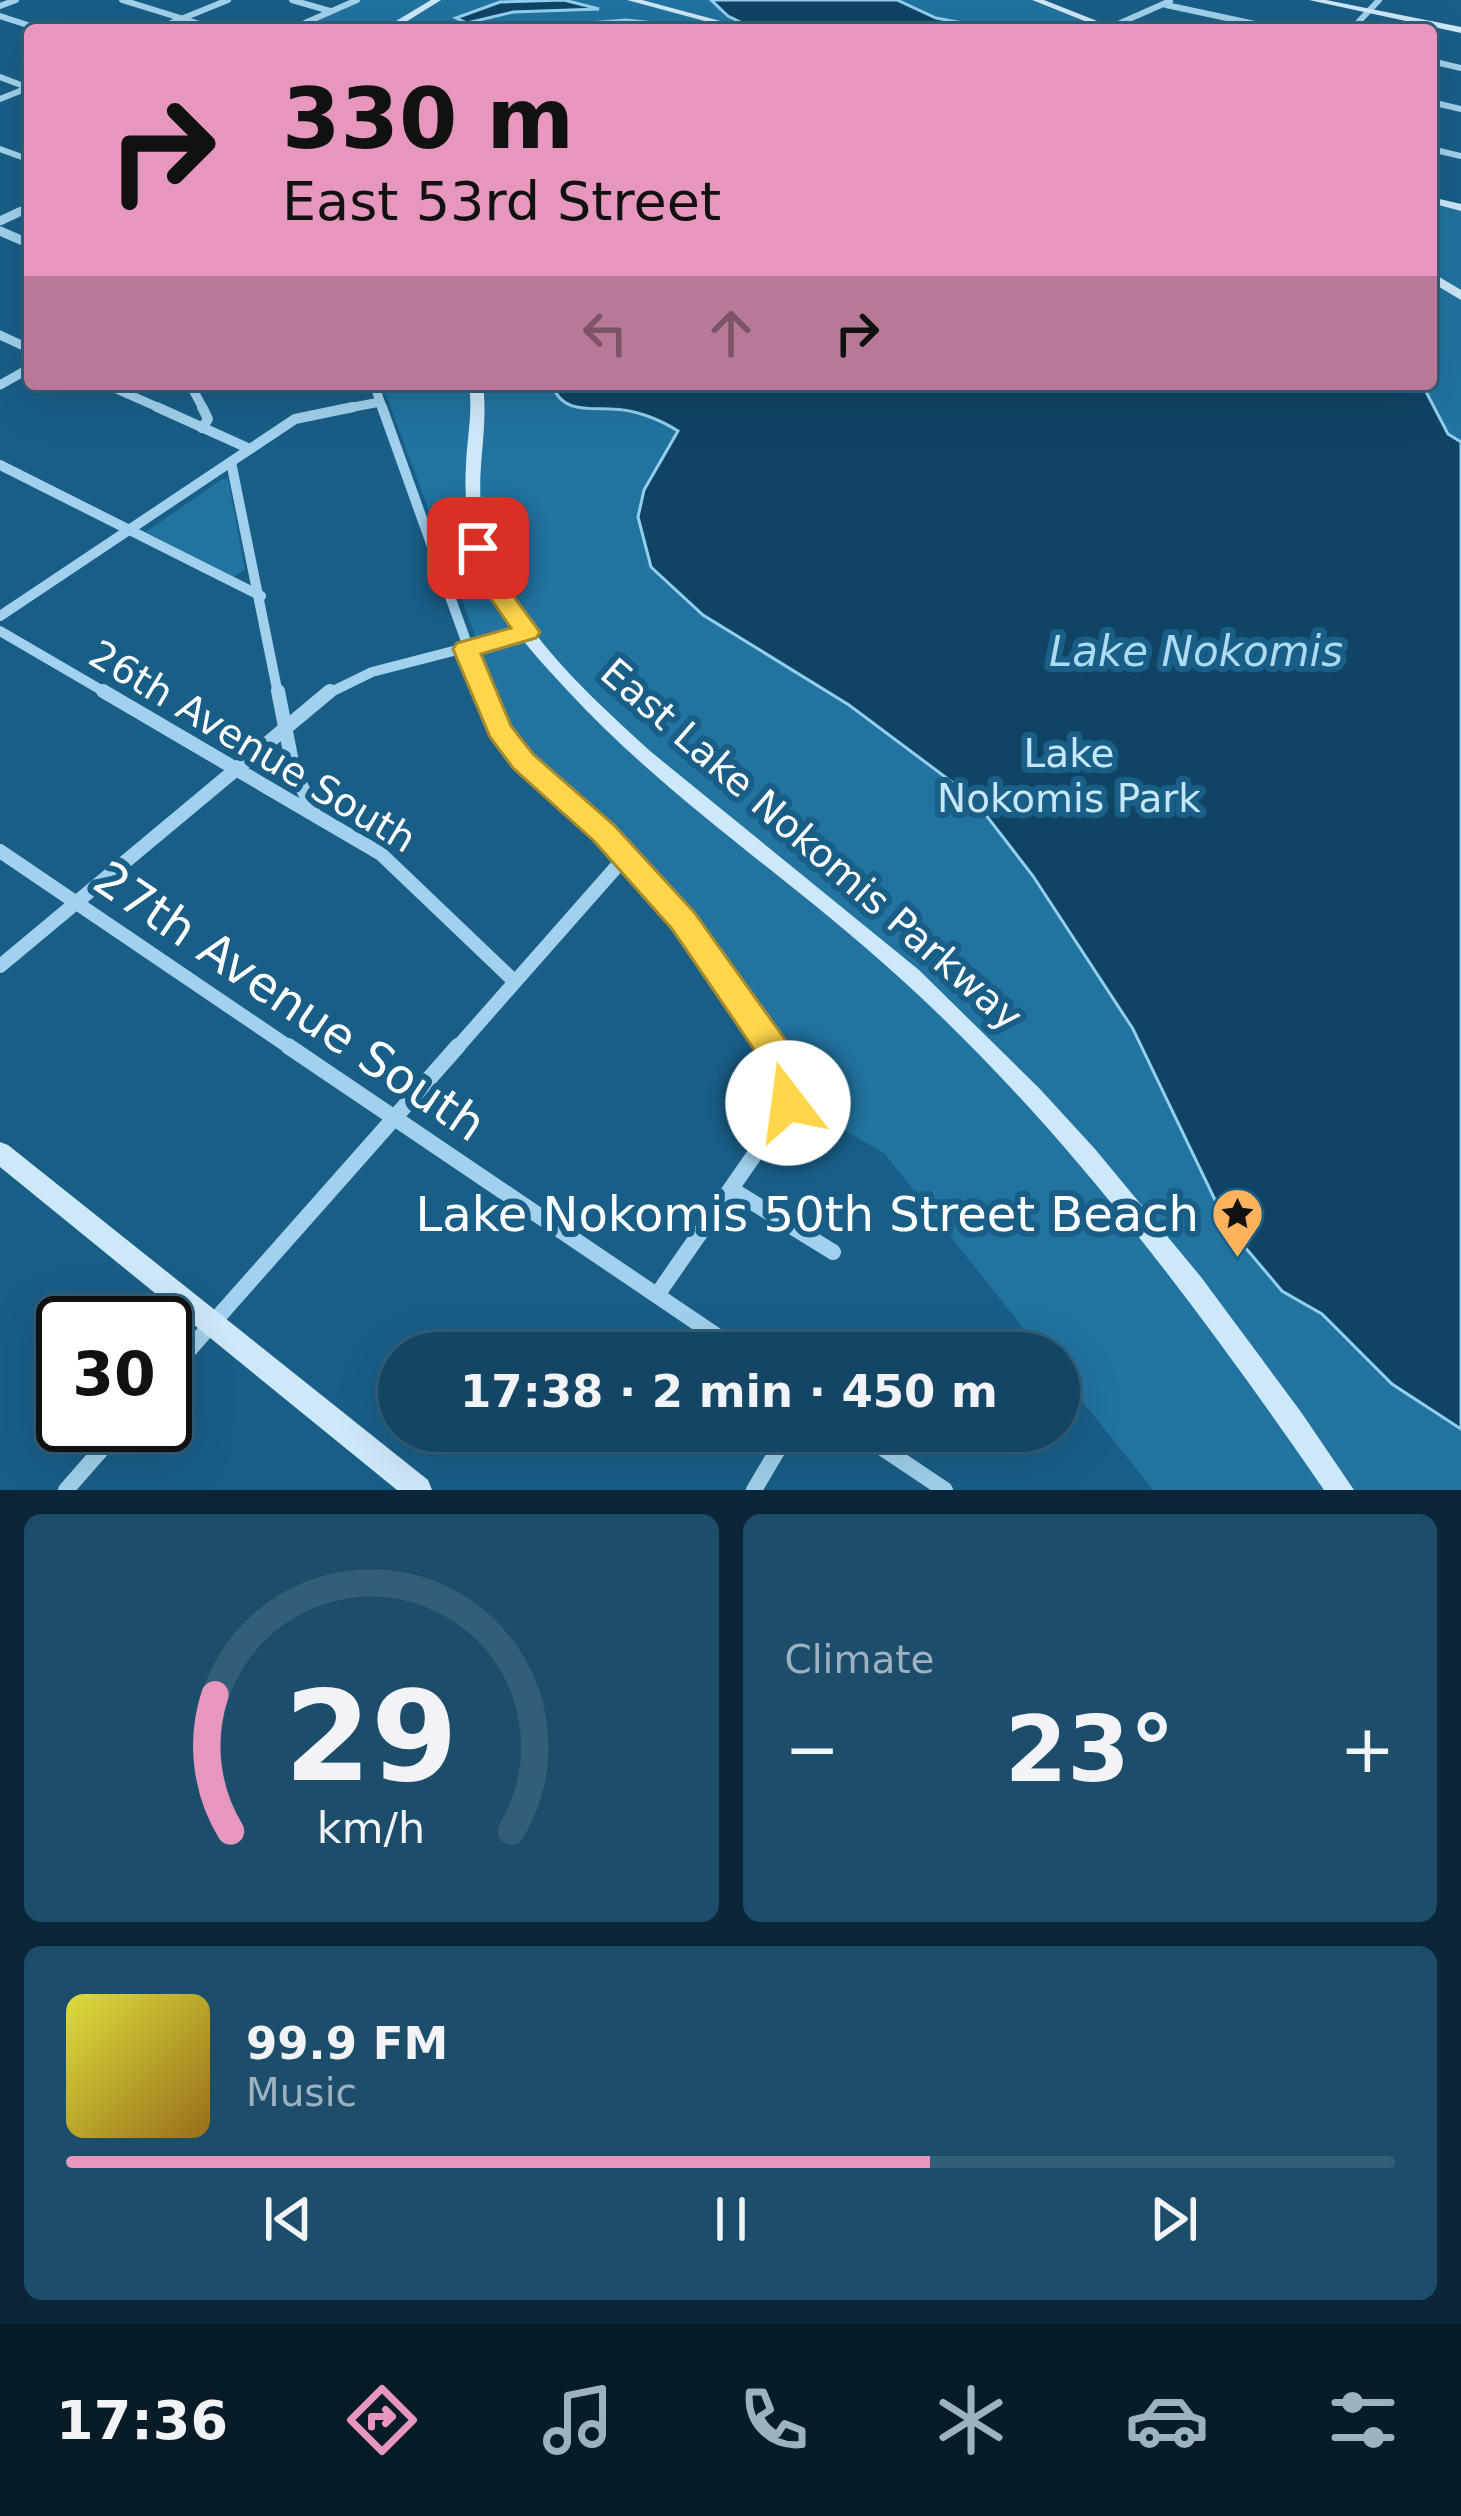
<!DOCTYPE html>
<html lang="en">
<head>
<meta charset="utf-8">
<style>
	:root { --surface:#134665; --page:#1c4d6b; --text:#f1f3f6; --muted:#9db1bf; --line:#325e79; --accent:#e797bd }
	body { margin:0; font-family:"DejaVu Sans",sans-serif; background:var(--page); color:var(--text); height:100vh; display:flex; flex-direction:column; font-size:45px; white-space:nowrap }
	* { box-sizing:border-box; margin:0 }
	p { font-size:39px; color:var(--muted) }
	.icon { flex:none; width:66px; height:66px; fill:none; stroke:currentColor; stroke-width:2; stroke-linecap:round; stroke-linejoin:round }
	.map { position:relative; height:1490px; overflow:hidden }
	.side { display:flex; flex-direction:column; gap:24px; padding:24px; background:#0a2638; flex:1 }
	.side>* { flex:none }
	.guide { position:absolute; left:24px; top:24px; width:1413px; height:366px; border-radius:12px; box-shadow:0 12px 48px #0002,0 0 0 3px var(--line); background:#e797bd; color:#111; overflow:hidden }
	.speed { position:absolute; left:36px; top:1296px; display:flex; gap:24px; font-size:60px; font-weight:700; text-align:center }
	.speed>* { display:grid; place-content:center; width:156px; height:156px; border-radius:50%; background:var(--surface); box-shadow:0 12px 48px #0002,0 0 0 3px var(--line); line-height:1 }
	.speed .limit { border:6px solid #111; border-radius:18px; background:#fff; color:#111 }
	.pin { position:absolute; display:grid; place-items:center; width:102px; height:102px; color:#fff; margin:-51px; border-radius:24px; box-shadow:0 6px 18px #0006 }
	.me { position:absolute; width:132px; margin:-66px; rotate:345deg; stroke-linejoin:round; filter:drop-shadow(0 0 9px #0008) }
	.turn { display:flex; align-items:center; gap:42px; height:252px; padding:0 60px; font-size:54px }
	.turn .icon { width:156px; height:156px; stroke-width:2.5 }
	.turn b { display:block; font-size:84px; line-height:102px }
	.lanes { display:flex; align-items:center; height:114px; padding:0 60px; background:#0003; justify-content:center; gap:60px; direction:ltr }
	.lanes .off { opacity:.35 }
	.big { font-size:90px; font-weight:700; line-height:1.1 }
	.side .tile { flex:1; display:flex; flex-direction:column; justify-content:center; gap:18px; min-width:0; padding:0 42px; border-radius:18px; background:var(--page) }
	.side .dial { align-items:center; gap:0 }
	.dial svg { height:312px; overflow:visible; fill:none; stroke:var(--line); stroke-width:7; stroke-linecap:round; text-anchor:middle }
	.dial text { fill:var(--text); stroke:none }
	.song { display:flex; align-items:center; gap:36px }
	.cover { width:144px; height:144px; border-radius:18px; background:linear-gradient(135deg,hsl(60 70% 55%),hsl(40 70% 35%)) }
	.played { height:12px; border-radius:6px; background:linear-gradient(90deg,var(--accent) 65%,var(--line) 65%) }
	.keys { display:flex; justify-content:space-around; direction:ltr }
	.heat { display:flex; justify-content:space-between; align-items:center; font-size:66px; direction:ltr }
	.side .tiles { flex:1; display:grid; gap:24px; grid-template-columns:1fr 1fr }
	.tile:last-child { grid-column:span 2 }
	.trip { position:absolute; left:378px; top:1332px; width:702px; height:120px; border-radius:60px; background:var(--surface); box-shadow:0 12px 48px #0002,0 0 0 3px var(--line); font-weight:700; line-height:120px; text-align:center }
	.tab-bar { display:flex; height:192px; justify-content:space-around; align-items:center; background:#081c28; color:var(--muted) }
	.tab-bar .icon { width:84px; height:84px }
	.tab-bar .on { color:var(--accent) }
	.tab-bar b { font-size:54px; color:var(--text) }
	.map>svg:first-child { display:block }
	.green { fill:#2273a0 }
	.water { fill:#104465; stroke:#93cfef; stroke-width:3 }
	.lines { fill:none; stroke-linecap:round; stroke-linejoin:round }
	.street-far4 { stroke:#a1d1ed; stroke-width:6 }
	.street-far3 { stroke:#a1d1ed; stroke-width:9 }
	.street-far2 { stroke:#a1d1ed; stroke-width:10 }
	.street-far1 { stroke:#a1d1ed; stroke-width:14 }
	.street { stroke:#a1d1ed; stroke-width:16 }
	.secondary { fill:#cde8f9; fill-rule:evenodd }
	.route { fill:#ffd54a; stroke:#a68a30; stroke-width:3 }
	.labels { text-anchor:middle; stroke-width:12; stroke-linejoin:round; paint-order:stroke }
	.street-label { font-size:39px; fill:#fff; stroke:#195e87 }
	.park-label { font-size:39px; fill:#c6e7f9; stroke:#195e87 }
	.water-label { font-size:42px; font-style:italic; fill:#acdbf4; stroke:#195e87 }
	.near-street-label { font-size:48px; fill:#fff; stroke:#195e87 }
	.near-poi-label { font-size:48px; fill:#fff; stroke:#195e87; text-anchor:end }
</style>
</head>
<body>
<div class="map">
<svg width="1461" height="1490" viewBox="0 0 1461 1490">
	<rect width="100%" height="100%" fill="#195e87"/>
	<g class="green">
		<polygon points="362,0 1030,0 1108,30 294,30"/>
		<polygon points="1431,203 1461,211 1461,1490 1153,1490 1059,1372 1059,1353 1043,1353 884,1153 797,1103 794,1061 685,912 622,838 536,762 512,735 382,384 1431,384"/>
		<polygon points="222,479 228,479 245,570 233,577 146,532"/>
	</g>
	<g class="water">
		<polygon points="564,0 599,9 513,12 467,23 456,18 500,2"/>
		<polygon points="711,0 897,0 936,18 1000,30 757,30 728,16"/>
		<polygon points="626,20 722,30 498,30"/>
		<path d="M552 384H1422L1448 434 1461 442V1429L1392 1384 1322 1314 1282 1291 1228 1227 1133 1029 1033 876 972 797 849 705 703 615 651 567 638 517 644 490 678 431C659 419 634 409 611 409 588 408 561 413 552 384Z"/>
	</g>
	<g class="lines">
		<g class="street-far4">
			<polyline points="122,0 219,30"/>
			<polyline points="292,0 330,11"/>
			<polyline points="1166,5 1283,30"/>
			<polyline points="0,6 16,0"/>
			<polyline points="0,16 43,30"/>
			<polyline points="1109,28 1170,1"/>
			<polyline points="154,30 228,0"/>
			<polyline points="289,30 357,0"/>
			<polyline points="1351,30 1379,0"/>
			<polyline points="1431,61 1461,68"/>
			<polyline points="0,77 29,88"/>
			<polyline points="0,99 30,87"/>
			<polyline points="1431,102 1461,109"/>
			<polyline points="0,149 30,160"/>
			<polyline points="1431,149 1461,156"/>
		</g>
		<g class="street-far3">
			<polyline points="0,221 30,207"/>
			<polyline points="0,231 30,244"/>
			<polyline points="0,335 30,349"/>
			<polyline points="105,384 164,410"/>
			<polyline points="190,384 204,410"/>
			<polyline points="374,384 383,410"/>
			<polyline points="0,385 30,368"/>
			<polyline points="338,410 380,402"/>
		</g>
		<g class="street-far2">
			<polyline points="157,407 250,449"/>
			<polyline points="202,407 208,419 202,428"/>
			<polyline points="382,407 485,694"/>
			<polyline points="231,462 278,694"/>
			<polyline points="0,465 261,596"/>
			<polyline points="0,616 295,419 353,407"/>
			<polyline points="0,631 108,694"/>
			<polyline points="327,694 372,672 527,632"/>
		</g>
		<g class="street-far1">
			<polyline points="103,691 381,854 513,980"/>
			<polyline points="278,691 294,772 313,809"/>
			<path d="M484 691C513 775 595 820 652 883 697 933 734 992 770 1049"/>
			<polyline points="0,851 292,1049"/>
			<polyline points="0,966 330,691"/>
			<polyline points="456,1049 626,856"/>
		</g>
		<g class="street">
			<polyline points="288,1046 742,1353"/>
			<polyline points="731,1189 833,1252"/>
			<path d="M657 1295 780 1118C793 1087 786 1073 768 1046"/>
			<polyline points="165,1377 458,1046"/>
			<polyline points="857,1431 945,1490"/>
			<polyline points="66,1490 123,1425"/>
			<polyline points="754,1490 789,1431"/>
		</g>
		<g class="secondary">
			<polygon points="431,0 441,0 393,30 381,30"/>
			<polygon points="627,0 642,0 754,30 738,30"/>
			<polygon points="1032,0 1044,0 1120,30 1107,30"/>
			<polygon points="1309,0 1326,0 1461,27 1461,33"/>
			<polygon points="1431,197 1461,204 1461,211 1431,203"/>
			<polygon points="1431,272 1461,290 1461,300 1431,282"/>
			<path d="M469 384H483L484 395C487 435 476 474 482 515 496 614 581 687 650 751L919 970 1039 1088 1095 1149 1201 1277 1301 1412 1354 1490H1324C1199 1309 1066 1129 902 980 793 880 667 799 566 689 540 661 512 631 494 597 472 556 463 512 466 465 467 438 473 412 469 384Z"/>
			<polygon points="0,1142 8,1145 428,1480 432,1490 397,1490 0,1167"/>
		</g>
	</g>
	<polygon class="route" points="478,541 487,543 514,597 540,632 536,638 481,654 511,726 533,754 614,825 694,912 792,1049 805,1079 799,1114 788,1118 776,1114 766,1067 672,929 594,841 513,768 490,737 453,649 457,643 511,628 491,599 466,548"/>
	<defs>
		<symbol id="sight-pin" viewBox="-11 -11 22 30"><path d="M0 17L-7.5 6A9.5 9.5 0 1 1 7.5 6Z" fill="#ffb15c" stroke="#195e87"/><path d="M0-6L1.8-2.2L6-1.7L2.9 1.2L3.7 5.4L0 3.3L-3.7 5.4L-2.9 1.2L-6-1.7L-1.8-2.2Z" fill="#111"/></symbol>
	</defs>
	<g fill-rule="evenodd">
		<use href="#sight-pin" x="1208" y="1184" width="59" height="81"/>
	</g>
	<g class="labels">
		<g class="street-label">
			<text transform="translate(253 746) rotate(31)" y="14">26th Avenue South</text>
			<text transform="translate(812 844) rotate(41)" y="14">East Lake Nokomis Parkway</text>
		</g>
		<g class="park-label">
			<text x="1069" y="767">Lake<tspan x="1069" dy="45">Nokomis Park</tspan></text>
		</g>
		<g class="water-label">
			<text x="1196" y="666">Lake Nokomis</text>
		</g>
		<g class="near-street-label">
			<text transform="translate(290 1001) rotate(34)" y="17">27th Avenue South</text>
		</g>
		<g class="near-poi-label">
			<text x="1199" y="1231">Lake Nokomis 50th Street Beach</text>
		</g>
	</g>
</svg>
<div class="speed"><div class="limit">30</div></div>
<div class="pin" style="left:478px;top:548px;background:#d93025"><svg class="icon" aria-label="arrive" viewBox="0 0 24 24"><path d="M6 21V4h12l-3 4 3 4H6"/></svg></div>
<svg class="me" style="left:788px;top:1103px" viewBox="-20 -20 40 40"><circle r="19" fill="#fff"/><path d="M0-13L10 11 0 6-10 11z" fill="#ffd54a"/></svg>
<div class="trip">17:38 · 2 min · 450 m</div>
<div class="guide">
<div class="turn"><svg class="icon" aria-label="right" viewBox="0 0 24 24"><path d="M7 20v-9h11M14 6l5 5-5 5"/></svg><div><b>330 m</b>East 53rd Street</div></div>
<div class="lanes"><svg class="icon off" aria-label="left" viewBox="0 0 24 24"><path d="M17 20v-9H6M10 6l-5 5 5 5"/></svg><svg class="icon off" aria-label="ahead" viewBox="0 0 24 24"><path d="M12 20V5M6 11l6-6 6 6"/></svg><svg class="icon" aria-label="right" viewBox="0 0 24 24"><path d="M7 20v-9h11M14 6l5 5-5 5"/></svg></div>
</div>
</div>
<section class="side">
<div class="tiles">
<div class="tile dial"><svg viewBox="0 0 100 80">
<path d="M14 69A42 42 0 1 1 86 69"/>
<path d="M14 69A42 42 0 0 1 10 34" stroke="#e797bd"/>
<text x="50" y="56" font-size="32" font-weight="700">29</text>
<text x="50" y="72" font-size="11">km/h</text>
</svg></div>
<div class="tile"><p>Climate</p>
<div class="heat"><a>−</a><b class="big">23°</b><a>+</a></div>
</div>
<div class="tile">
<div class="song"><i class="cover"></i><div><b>99.9 FM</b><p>Music</p></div></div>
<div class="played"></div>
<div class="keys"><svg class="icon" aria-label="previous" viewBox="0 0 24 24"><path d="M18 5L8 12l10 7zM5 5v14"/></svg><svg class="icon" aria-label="pause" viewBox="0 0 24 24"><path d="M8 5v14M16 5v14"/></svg><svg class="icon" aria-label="next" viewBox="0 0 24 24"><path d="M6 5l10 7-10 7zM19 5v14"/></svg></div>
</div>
</div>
</section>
<nav class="tab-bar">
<b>17:36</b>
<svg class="icon on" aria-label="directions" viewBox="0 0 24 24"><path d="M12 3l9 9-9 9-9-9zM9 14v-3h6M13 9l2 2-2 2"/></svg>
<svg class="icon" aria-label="music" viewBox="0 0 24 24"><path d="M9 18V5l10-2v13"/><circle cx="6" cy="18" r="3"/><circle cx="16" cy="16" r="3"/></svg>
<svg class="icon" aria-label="phone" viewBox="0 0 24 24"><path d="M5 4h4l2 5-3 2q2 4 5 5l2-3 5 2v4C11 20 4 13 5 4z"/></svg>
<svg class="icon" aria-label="climate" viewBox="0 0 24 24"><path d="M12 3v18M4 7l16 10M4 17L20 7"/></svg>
<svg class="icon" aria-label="car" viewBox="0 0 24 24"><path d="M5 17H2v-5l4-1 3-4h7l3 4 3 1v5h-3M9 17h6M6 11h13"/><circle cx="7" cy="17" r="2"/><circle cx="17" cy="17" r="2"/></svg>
<svg class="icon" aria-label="filters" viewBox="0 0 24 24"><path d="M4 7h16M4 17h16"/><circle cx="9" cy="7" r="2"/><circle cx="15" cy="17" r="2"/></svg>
</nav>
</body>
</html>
